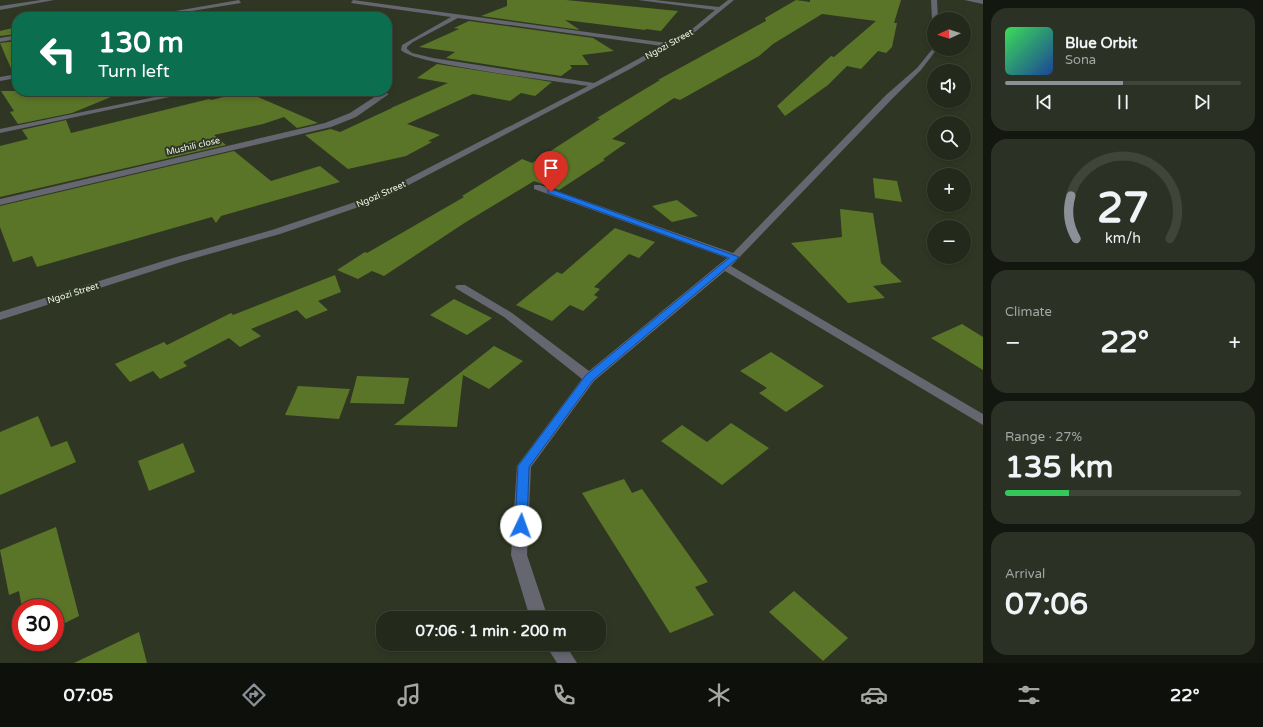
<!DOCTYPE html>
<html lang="en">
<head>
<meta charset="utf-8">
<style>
	:root { --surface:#23291b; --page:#2b3124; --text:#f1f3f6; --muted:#a3a6a3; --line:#40453a; --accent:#8c9099 }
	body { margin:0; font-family:"Varela Round",sans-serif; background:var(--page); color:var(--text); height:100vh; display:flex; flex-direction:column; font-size:15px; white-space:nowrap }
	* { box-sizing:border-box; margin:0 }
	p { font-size:13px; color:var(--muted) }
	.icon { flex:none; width:22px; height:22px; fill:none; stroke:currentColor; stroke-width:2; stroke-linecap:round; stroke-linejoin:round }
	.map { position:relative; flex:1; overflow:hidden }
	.panel { display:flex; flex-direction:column; gap:8px; padding:8px; background:#13170f; width:280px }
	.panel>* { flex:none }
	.banner { position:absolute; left:12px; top:12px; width:380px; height:84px; border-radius:16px; box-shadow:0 2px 6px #0003,0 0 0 1px var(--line); background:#0b6e4f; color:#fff; overflow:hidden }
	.needle { width:26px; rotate:266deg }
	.tools { position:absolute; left:927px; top:12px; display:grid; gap:8px }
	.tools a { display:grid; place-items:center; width:44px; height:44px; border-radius:50%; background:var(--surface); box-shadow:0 2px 6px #0003,0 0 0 1px var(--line); font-size:20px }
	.speed { position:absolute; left:12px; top:599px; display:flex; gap:8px; font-size:20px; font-weight:700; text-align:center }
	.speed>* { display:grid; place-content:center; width:52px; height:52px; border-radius:50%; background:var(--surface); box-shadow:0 2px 6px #0003,0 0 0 1px var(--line); line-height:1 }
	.speed .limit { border:6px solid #d22; background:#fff; color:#111 }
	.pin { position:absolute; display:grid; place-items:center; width:34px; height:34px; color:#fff; margin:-41px -17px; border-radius:50% 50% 50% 0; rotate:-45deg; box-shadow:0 0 4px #0007 }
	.pin .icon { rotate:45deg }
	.me { position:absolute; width:44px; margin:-22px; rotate:3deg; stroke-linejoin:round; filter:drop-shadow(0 0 3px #0008) }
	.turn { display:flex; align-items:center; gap:14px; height:84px; padding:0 20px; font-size:18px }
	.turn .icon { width:52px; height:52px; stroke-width:2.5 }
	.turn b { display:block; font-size:28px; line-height:34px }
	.big { font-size:30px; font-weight:700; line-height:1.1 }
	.panel .widget { flex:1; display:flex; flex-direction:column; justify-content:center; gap:6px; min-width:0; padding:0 14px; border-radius:16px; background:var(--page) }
	.panel .dial { align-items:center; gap:0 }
	.dial svg { height:104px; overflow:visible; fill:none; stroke:var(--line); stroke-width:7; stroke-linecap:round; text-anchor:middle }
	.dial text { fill:var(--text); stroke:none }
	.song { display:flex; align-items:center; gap:12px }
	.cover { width:48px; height:48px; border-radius:6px; background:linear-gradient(135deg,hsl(130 70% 55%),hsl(220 70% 35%)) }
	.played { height:4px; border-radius:2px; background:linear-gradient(90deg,var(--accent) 50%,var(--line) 50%) }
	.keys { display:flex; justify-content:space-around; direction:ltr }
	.heat { display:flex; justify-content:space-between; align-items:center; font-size:22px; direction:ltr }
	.charge { height:6px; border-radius:3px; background:linear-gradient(90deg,#34c759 27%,var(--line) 0) }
	.trip { position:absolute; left:376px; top:611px; width:230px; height:40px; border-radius:16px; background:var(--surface); box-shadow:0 2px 6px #0003,0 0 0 1px var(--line); font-weight:700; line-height:40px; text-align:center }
	.tab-bar { display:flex; height:64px; justify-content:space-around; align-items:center; background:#0e100b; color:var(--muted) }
	.tab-bar .icon { width:28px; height:28px }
	.tab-bar .on { color:var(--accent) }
	.tab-bar b { font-size:18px; color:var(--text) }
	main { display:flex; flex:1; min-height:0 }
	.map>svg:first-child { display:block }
	.building { fill:#5a7527 }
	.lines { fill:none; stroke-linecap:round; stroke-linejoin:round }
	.minor { fill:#656670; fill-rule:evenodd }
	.route { fill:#1a73e8; stroke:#114b97 }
	.labels { text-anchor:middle; stroke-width:4; stroke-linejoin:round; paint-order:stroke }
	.far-street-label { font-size:9px; fill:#edf3e6; stroke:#2f3724 }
</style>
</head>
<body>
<main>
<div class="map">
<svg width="983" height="663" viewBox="0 0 983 663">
	<rect width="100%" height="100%" fill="#2f3724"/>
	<g class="building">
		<polygon points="507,0 566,0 678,11 661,31 646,29 645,30 565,20 580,30 481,16 507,6"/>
		<polygon points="796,0 810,2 810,0 901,0 894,23 897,23 892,47 886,53 878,51 861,69 847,66 828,85 785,116 777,106 831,56 834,57 876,21 822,14 773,44 759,56 680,100 674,98 612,139 626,143 603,159 605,160 559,190 534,181 466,222 384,276 372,271 358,279 337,270 365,252 367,253 464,197 462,196 522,159 532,163 600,119 597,118 660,80 658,80 766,21 765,18"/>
		<polygon points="469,21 593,38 614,51 582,55 589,65 570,65 572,68 561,76 446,58 455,52 419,47 459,29 454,28"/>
		<polygon points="17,27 17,34 0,36 0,31"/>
		<polygon points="17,41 17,73 13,73 0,43"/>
		<polygon points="437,64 552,82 535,96 521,93 510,101 473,94 407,124 440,135 428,141 432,142 406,156 348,169 305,135 331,129 340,132 392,108 391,108 448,83 417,78"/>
		<polygon points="1,91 123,91 123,92 72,113 18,124 10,112 14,111"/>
		<polygon points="241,93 244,96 251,94 318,123 297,128 284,117 263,124 214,135 226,145 0,197 0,146 28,139 22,130 66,120 71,133 209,99 211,100"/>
		<polygon points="234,151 271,181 320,166 340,182 221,216 216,223 212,217 37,267 32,256 13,262 0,227 0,206"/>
		<polygon points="873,178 897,181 902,202 875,198"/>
		<polygon points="677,200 698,216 672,222 652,206"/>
		<polygon points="840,209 873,213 881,263 902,282 873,286 885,298 848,303 791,243 842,237"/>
		<polygon points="615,228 655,242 639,258 629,254 594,287 600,289 594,295 598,297 583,311 570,305 552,321 516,305 557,272 562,274"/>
		<polygon points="335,275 341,292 318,301 328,310 306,319 297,310 251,329 261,336 240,347 229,338 183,362 187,366 160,379 153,371 130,382 115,364 164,342 167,345 231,313 233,315"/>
		<polygon points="454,299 492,318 467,335 430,315"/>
		<polygon points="962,324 983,337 983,370 931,338"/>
		<polygon points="494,346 523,361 489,389 463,375 457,427 394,425"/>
		<polygon points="771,352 824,386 786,412 759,393 767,388 740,371"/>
		<polygon points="357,376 409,378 404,404 350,403"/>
		<polygon points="298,386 350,389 339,419 285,415"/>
		<polygon points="38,416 51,447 67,441 76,462 0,495 0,432"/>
		<polygon points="731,423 769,448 722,485 661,441 682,425 707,442"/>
		<polygon points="183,443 195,472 149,491 138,461"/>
		<polygon points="624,479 632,493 642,489 708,582 695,587 714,615 670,633 582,493"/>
		<polygon points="56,527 79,616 55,628 55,608 22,608 19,591 9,595 0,550"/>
		<polygon points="794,591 848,638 823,661 769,612"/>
		<polygon points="139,632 147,663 74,663"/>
	</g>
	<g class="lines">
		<g class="minor">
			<polygon points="41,0 54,0 0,10 0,6"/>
			<polygon points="239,0 241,3 155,17 141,17"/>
			<path d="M353 0 667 43 691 30 715 10 638 0H655L719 7 728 0H734L695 32 630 69 382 199 280 234 181 262 0 320V312L173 258 272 230 376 195 588 86C558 81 415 65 401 50L402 45 451 17 351 3ZM458 18 662 46 594 83 433 58 412 53 407 49V47L413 42Z"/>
			<polygon points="931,0 937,0 938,19 934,20 932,19"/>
			<polygon points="964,0 983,0 983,4"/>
			<polygon points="17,35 17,39 0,42 0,38"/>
			<polygon points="934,47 934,49 937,49 921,70 892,99 731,266 983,414 983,425 725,271 594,381 531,467 527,555 548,618 530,618 511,555 517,466 582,379 504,317 457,289 455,287 457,285 465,285 512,313 589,371 727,258 534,189 534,185 540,185 733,253 886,95 917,68"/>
			<polygon points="17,74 17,78 0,81 0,77"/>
			<polygon points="184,91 198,91 0,133 0,129"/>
			<polygon points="382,92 389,94 356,117 331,127 0,205 0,199 325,123 350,113"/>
			<polygon points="545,644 565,644 577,663 557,663"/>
		</g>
	</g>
	<polygon class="route" points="548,190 553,190 739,257 593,380 529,467 527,526 525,529 521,531 517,529 515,526 518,466 586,375 729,258 548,193"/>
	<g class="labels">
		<g class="far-street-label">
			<text transform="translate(669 44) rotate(-29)" y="3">Ngozi Street</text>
			<text transform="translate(193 146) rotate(-13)" y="3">Mushili close</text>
			<text transform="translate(381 194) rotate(-24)" y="3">Ngozi Street</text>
			<text transform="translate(73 293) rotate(-17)" y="3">Ngozi Street</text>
		</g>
	</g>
</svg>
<div class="tools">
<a><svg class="needle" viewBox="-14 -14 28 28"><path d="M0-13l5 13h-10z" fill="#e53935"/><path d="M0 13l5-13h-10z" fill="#a3a6a3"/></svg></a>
<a><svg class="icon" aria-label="sound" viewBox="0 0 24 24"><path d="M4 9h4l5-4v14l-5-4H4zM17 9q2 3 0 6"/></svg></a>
<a><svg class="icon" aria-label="search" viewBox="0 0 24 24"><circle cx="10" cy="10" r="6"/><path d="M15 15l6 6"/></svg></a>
<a>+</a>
<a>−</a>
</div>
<div class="speed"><div class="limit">30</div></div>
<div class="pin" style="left:551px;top:192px;background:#d93025"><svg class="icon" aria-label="arrive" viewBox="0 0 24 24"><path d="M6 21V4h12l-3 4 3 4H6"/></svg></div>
<svg class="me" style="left:521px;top:526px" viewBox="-20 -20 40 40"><circle r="19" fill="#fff"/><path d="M0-13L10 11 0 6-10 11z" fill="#1a73e8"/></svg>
<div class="trip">07:06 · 1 min · 200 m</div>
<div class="banner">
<div class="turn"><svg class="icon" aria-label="left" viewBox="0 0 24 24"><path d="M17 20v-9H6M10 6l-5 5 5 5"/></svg><div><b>130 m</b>Turn left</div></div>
</div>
</div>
<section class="panel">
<div class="widget">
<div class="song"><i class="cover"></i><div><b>Blue Orbit</b><p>Sona</p></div></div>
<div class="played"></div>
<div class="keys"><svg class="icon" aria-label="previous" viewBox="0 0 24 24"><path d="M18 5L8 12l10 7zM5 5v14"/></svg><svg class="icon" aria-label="pause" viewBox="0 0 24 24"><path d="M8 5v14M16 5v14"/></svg><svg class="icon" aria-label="next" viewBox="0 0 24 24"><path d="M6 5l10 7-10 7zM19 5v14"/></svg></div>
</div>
<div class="widget dial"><svg viewBox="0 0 100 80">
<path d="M14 69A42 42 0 1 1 86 69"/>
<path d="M14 69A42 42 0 0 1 10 36" stroke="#8c9099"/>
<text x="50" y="56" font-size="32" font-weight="700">27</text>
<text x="50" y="72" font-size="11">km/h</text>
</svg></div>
<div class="widget"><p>Climate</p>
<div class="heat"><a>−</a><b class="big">22°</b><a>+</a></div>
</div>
<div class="widget"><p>Range · 27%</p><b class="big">135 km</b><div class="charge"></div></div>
<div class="widget"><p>Arrival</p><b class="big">07:06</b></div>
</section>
</main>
<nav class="tab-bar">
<b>07:05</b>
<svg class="icon on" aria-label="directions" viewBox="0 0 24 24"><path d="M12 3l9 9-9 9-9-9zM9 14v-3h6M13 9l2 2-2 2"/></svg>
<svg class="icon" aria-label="music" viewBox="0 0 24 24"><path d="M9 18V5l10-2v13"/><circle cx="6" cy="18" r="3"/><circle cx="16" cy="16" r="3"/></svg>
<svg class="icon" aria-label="phone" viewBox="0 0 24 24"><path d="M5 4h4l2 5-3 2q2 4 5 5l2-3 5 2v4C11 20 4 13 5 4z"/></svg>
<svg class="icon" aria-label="climate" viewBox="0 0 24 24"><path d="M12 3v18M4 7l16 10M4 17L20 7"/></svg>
<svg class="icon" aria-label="car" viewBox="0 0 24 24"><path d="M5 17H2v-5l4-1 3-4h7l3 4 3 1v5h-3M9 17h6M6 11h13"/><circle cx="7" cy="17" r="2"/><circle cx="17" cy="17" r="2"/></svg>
<svg class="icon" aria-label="filters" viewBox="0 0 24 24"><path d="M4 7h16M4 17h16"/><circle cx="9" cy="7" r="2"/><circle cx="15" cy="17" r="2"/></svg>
<b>22°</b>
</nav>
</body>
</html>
